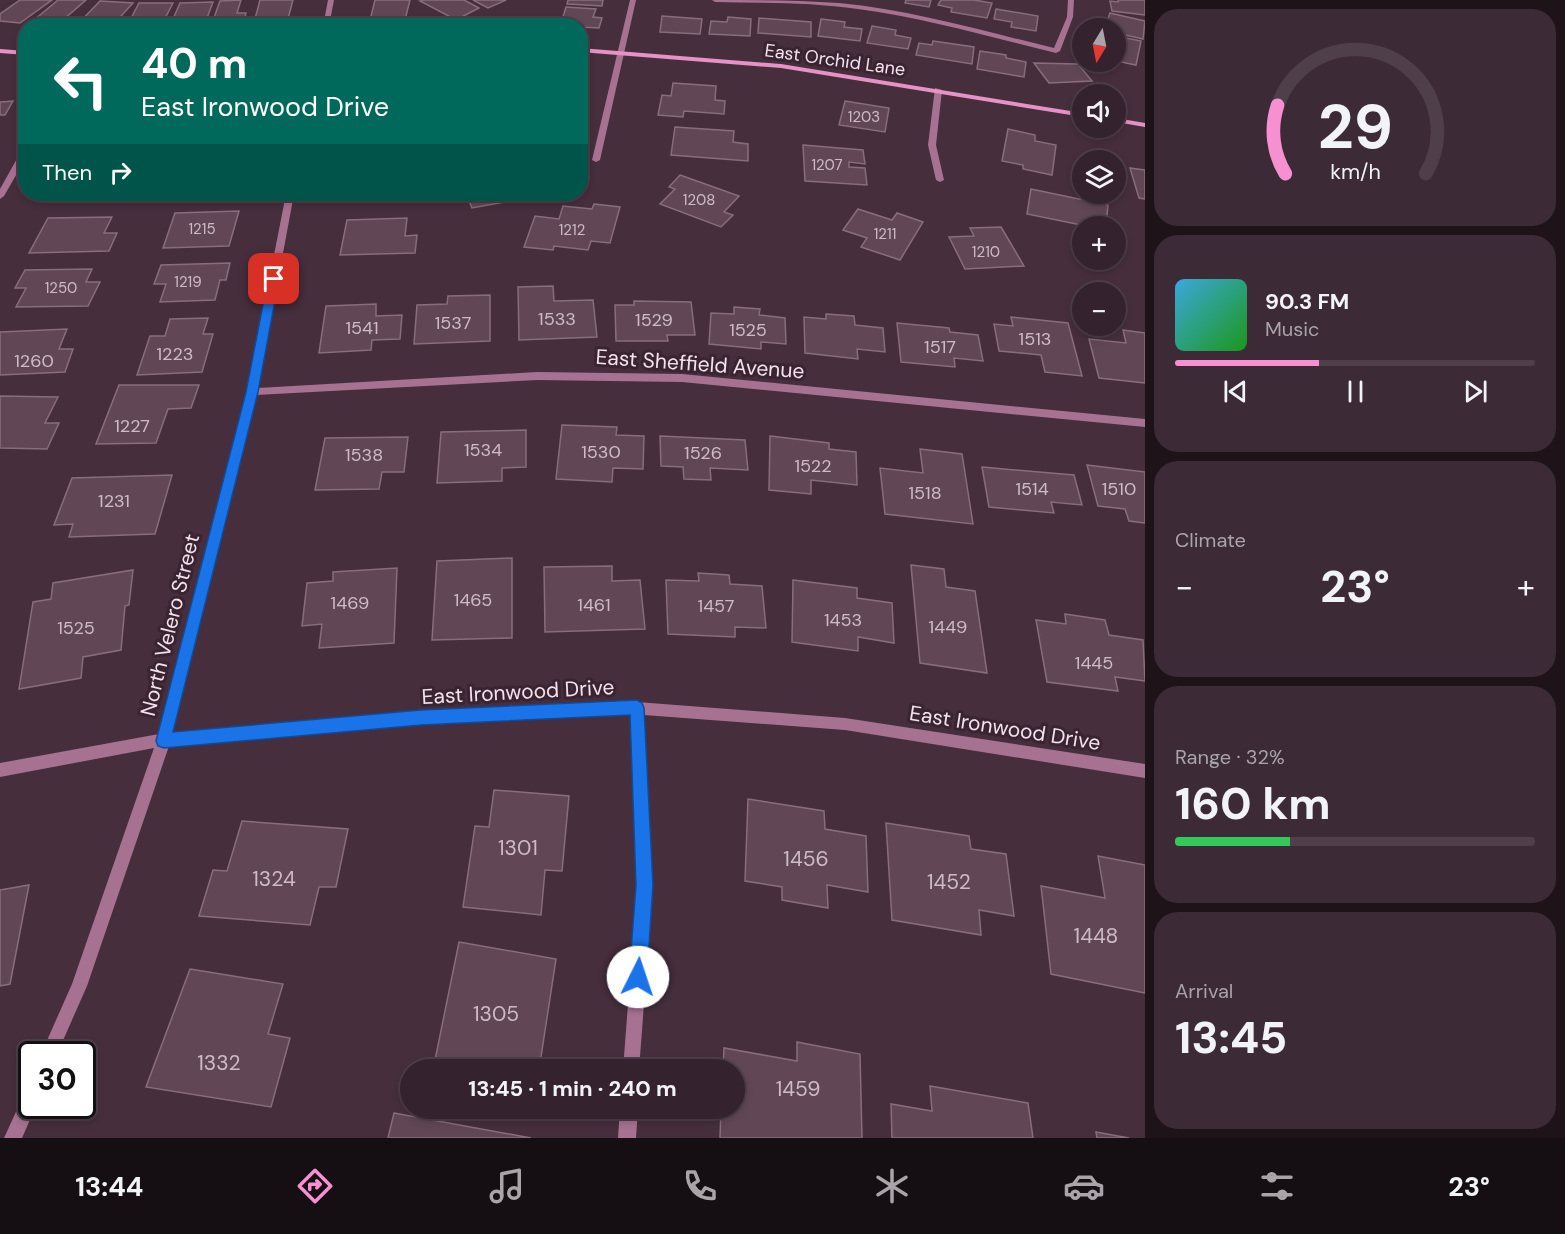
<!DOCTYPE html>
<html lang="en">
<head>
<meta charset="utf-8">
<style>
	:root { --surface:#34222e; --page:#3c2a36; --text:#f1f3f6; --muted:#a9a4aa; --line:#4e3f4a; --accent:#f690d0 }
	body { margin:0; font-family:"DM Sans",sans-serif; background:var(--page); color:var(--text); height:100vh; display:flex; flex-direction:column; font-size:22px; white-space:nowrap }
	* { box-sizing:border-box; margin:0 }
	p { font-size:20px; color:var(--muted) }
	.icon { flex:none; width:33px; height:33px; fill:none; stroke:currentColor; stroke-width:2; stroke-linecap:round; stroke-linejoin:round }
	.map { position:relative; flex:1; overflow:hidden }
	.drawer { display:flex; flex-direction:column; gap:9px; padding:9px; background:#1d1319; width:420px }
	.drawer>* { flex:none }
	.banner { position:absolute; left:18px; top:18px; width:570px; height:183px; border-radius:24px; box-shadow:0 3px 9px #0003,0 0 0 2px var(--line); background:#00695c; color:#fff; overflow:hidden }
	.needle { width:39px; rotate:190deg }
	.controls { position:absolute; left:1072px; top:18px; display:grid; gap:12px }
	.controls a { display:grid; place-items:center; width:54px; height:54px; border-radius:50%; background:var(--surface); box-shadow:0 3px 9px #0003,0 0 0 2px var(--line); font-size:30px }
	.speed { position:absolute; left:18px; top:1041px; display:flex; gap:12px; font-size:30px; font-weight:700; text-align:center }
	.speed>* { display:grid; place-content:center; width:78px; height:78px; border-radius:50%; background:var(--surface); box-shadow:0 3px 9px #0003,0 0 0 2px var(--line); line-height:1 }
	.speed .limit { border:3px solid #111; border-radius:9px; background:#fff; color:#111 }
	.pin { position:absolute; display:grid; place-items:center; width:51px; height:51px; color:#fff; margin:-26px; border-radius:12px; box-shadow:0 3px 9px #0006 }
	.me { position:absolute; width:66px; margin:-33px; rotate:4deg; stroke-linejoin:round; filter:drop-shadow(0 0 4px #0008) }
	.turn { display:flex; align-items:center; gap:21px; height:126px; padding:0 24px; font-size:27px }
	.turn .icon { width:78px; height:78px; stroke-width:2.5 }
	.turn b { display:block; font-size:42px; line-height:51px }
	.then { display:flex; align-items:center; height:57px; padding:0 24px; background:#0003; gap:12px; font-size:22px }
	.big { font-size:45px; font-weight:700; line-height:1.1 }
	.drawer .card { flex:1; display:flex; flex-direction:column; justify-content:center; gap:9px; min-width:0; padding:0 21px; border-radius:24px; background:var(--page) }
	.drawer .dial { align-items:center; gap:0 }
	.dial svg { height:156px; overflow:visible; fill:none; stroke:var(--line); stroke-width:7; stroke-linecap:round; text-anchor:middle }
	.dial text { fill:var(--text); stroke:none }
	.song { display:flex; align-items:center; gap:18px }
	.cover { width:72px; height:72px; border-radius:9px; background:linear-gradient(135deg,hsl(200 70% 55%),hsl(120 70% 35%)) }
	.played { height:6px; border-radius:3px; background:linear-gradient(90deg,var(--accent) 40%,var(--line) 40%) }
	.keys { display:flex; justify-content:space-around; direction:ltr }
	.heat { display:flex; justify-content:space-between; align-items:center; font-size:33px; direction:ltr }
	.charge { height:9px; border-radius:4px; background:linear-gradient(90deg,#34c759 32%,var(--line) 0) }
	.trip { position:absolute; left:400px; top:1059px; width:345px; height:60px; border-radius:30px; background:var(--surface); box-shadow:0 3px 9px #0003,0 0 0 2px var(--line); font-weight:700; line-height:60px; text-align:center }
	.dock { display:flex; height:96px; justify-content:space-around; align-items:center; background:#150e12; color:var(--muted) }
	.dock .icon { width:42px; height:42px }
	.dock .selected { color:var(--accent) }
	.dock b { font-size:27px; color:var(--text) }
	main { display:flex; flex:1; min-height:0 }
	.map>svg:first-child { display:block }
	.building { fill:#614756; stroke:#886d7d; stroke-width:1.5 }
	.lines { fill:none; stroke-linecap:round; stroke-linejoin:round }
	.street { fill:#a77292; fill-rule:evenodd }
	.secondary { fill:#e692c6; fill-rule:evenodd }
	.route { fill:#1a73e8; stroke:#114b97; stroke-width:1.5 }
	.labels { text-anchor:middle; stroke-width:6; stroke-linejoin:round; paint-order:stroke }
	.far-number-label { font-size:15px; fill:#cebbc6 }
	.far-street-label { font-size:18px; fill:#f2e2eb; stroke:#3b2432 }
	.number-label { font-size:18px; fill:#cebbc6 }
	.street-label { font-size:21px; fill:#f2e2eb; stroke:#3b2432 }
	.near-number-label { font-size:21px; fill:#cebbc6 }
</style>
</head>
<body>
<main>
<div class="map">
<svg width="1145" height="1138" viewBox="0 0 1145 1138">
	<rect width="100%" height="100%" fill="#462e3d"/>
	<g class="building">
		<polygon points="20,0 52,0 20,23 0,21 0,14"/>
		<polygon points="58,0 86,0 56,26 28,25"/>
		<polygon points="241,0 237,13 246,13 243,26 211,26 220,1"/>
		<polygon points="260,0 293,0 286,26 253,26"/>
		<polygon points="375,0 410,0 404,24 369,24"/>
		<polygon points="424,0 464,0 479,8 456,20 420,1"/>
		<polygon points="473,0 506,0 488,8"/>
		<polygon points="568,0 603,0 602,6 567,4"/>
		<polygon points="906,0 931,0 929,7 905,3"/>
		<polygon points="941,0 974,0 992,3 987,18 951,12 952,8 938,5"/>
		<polygon points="1118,0 1145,0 1145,15 1112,11 1110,1 1118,2"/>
		<polygon points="100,1 133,3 112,26 76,26"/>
		<polygon points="213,2 204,26 170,26 180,3"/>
		<polygon points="139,3 173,3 161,26 127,26"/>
		<polygon points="566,7 596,9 593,17 602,18 599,28 560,26"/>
		<polygon points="996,9 1038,16 1036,31 1011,27 1012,22 994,19"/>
		<polygon points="1110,13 1145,21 1143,39 1116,33 1117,25 1107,22"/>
		<polygon points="662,16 702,19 700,34 660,32"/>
		<polygon points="728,17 751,19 750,36 709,34 711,21 727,22"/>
		<polygon points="759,18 811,22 811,37 758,33"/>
		<polygon points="821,19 845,22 844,27 862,29 860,41 818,36"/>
		<polygon points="872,26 896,30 895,35 911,38 908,49 867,43"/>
		<polygon points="1116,36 1141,41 1136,65 1116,61"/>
		<polygon points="933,41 974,47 972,64 916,55 919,43 932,45"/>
		<polygon points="980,51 1006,55 1006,58 1026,62 1024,77 977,69"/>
		<polygon points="1034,63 1078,64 1092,81 1049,83"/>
		<polygon points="673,83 716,86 715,100 725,101 724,114 684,111 683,117 658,115 662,95 671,96"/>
		<polygon points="13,101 5,115 0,115 0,102"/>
		<polygon points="845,101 889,108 885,132 839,125"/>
		<polygon points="675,127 734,131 733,142 748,144 748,161 671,155"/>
		<polygon points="1008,129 1035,135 1035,141 1056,145 1052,175 1023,169 1023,165 1002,161"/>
		<polygon points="803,145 863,150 865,164 849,162 849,167 865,168 867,185 805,181"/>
		<polygon points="1130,168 1145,170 1145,199 1139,198"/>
		<polygon points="680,175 739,196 724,212 733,215 721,227 660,204 675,189 669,187"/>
		<polygon points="1031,189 1108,205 1106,226 1086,226 1027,214"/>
		<polygon points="69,194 131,194 129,198 66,201"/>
		<polygon points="187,194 229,194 227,199 184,202"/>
		<polygon points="359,194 424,194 423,200 357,200"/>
		<polygon points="466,194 525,194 527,198 472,208"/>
		<polygon points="594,204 620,207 610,243 591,241 588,250 554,246 553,250 524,247 535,216 559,219 563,206 592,209"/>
		<polygon points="858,209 892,220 897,213 923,222 900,260 861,247 867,238 843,230"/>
		<polygon points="239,211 229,246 163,248 175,213"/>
		<polygon points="112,217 104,233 117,233 109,251 29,253 48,218"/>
		<polygon points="407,218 405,236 417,235 415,253 340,255 347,220"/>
		<polygon points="1001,227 1024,266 965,269 949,237 974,236 970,228"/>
		<polygon points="230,263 226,280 220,280 215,300 160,302 166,284 154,284 161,265"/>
		<polygon points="92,269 86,282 100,282 88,306 16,307 26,288 15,288 25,270"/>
		<polygon points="553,286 554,301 593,300 597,337 519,340 518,287"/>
		<polygon points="490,295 490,341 414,344 417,305 447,304 448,296"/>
		<polygon points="634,301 691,302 695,335 667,335 668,341 616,341 615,305 634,305"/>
		<polygon points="376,304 376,316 402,315 400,339 372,340 371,350 319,353 326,306"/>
		<polygon points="734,307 760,309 759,315 785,318 786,344 761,342 761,349 709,344 711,313 734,314"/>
		<polygon points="826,314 854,316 855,325 883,328 885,352 857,349 858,359 805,353 804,317 826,319"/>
		<polygon points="1011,317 1068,323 1082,376 1045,372 1041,355 999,351 994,324 1013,326"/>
		<polygon points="208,318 203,334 213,334 202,372 137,375 150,336 165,336 170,319"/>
		<polygon points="897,323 949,328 950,332 978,335 983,361 954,358 955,367 901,362"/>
		<polygon points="67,329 59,349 73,349 65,372 0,375 0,332"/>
		<polygon points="1123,330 1145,333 1145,383 1099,378 1089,339 1126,343"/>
		<polygon points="119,385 199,385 191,408 168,409 156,443 96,444"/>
		<polygon points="0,396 58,397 45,423 59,423 47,449 0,448"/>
		<polygon points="562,425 617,427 616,435 644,436 643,469 613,468 612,482 556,479"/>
		<polygon points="526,430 526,467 502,468 502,481 437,483 441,432"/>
		<polygon points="660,436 745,440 748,470 710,468 711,480 684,479 683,467 661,466"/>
		<polygon points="770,436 829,443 829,449 856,452 857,485 811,480 811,494 769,490"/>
		<polygon points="408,437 404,472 382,472 379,489 315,490 325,438"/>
		<polygon points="920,449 962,454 973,524 885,514 880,468 923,473"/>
		<polygon points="1087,465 1145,472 1145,523 1129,521 1125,509 1098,506"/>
		<polygon points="982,467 1074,475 1082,505 1051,502 1054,513 989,507"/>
		<polygon points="172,475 155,534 69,537 73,524 54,525 72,478"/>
		<polygon points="512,558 512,638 432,640 437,561"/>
		<polygon points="911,565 944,569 946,587 975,591 987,673 920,663"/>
		<polygon points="612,566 612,581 640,580 645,629 545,632 544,567"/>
		<polygon points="397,568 394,643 319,648 322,624 302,626 307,583 333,581 333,572"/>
		<polygon points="133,570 129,605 125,606 121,650 83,657 81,678 19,689 33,602 51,599 53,583"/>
		<polygon points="698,573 729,575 730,584 762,586 766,628 735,627 735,637 668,634 666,580 699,581"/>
		<polygon points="793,580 857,588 857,598 892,603 894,643 858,637 858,651 792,642"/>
		<polygon points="1065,614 1105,620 1109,635 1143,640 1145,681 1115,677 1118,691 1047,682 1036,620 1066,624"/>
		<polygon points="494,790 569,796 562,871 545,870 541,915 463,907 475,826 489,827"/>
		<polygon points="748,799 824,811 825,829 866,836 868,892 827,885 828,908 782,900 782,887 745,881"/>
		<polygon points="242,821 348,829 336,887 319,887 310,925 199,916 213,870 227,871"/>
		<polygon points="886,823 969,836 971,849 1006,854 1014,916 979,910 981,935 892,920"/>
		<polygon points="1098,856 1145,865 1145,993 1051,974 1041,886 1105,898"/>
		<polygon points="29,885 10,984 0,986 0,890"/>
		<polygon points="459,942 556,959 539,1070 433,1070"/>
		<polygon points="190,969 283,984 268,1034 290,1038 271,1107 146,1087"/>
		<polygon points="797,1042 860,1054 862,1138 720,1138 721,1108 735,1108 735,1070 723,1070 724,1048 797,1061"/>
		<polygon points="930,1086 1028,1103 1033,1138 892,1138 891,1104 932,1111"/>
		<polygon points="394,1113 531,1138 388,1138"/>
		<polygon points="1096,1132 1129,1138 1097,1138"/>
	</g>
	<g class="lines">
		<g class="street">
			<polygon points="328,0 334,0 329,26 323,26"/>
			<polygon points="630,0 636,0 600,160 596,162 592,160"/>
			<path d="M712 0C754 0 797 0 839 3 912 10 983 31 1054 48L1067 17 1068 0H1074L1073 17 1060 51 1056 53C990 37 925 18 858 9 811 2 763 3 715 2Z"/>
			<polygon points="935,88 942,90 936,145 944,180 940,182 936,180 928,145"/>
			<polygon points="23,148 26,148 26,158 4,196 0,199 0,189"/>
			<polygon points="286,194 294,194 258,388 537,372 682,374 1145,419 1145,427 682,382 537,380 256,395 173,733 421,711 637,702 845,718 1145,764 1145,778 845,730 644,715 653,885 639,1070 623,1070 637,885 631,714 421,723 169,746 87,986 57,1054 41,1054 72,984 154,748 0,777 0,763 159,734 247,392"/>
			<polygon points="32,1088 32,1106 36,1106 22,1138 4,1138 26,1090"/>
			<polygon points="620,1108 638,1108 636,1138 618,1138"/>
		</g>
		<g class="secondary">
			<polygon points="580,48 781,64 1083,113 1083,117 781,68 580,52"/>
			<polygon points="0,49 26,51 26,55 0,53"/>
			<polygon points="1116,118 1145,123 1145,127 1116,122"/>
		</g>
	</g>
	<polygon class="route" points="274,275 279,279 258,392 173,732 421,710 637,700 642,703 644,708 653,885 647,977 644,983 638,986 632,983 629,977 636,885 630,715 421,725 164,748 158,746 156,741 246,392 268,279"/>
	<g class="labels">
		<g class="far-number-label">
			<text x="864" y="122">1203</text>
			<text x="827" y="170">1207</text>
			<text x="699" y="205">1208</text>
			<text x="202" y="234">1215</text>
			<text x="572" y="235">1212</text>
			<text x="885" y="239">1211</text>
			<text x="986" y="257">1210</text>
			<text x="188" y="287">1219</text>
			<text x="61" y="293">1250</text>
		</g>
		<g class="far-street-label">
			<text transform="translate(835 60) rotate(8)" y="6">East Orchid Lane</text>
		</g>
		<g class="number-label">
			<text x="557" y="325">1533</text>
			<text x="654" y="326">1529</text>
			<text x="453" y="329">1537</text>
			<text x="362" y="334">1541</text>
			<text x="748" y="336">1525</text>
			<text x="1035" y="345">1513</text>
			<text x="940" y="353">1517</text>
			<text x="175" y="360">1223</text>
			<text x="34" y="367">1260</text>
			<text x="132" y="432">1227</text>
			<text x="483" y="456">1534</text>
			<text x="601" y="458">1530</text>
			<text x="703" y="459">1526</text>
			<text x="364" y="461">1538</text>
			<text x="813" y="472">1522</text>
			<text x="1032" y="495">1514</text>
			<text x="1119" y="495">1510</text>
			<text x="925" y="499">1518</text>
			<text x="114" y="507">1231</text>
			<text x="473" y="606">1465</text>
			<text x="350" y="609">1469</text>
			<text x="594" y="611">1461</text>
			<text x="716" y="612">1457</text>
			<text x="843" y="626">1453</text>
			<text x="948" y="633">1449</text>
			<text x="76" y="634">1525</text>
			<text x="1094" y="669">1445</text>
		</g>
		<g class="street-label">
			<text transform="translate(700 364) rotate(4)" y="7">East Sheffield Avenue</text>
			<text transform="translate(170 625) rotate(-76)" y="7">North Velero Street</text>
			<text transform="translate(518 692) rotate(-3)" y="7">East Ironwood Drive</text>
			<text transform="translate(1005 728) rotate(9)" y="7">East Ironwood Drive</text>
		</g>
		<g class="near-number-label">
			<text x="518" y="855">1301</text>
			<text x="806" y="866">1456</text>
			<text x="274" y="886">1324</text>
			<text x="949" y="889">1452</text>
			<text x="1096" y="943">1448</text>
			<text x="496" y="1021">1305</text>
			<text x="219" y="1070">1332</text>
			<text x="798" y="1096">1459</text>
		</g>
	</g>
</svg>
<div class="controls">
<a><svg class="needle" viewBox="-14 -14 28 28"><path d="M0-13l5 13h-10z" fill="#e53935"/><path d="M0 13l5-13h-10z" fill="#a9a4aa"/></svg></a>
<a><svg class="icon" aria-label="sound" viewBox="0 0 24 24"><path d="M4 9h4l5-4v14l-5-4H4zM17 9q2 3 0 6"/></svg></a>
<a><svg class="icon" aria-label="layers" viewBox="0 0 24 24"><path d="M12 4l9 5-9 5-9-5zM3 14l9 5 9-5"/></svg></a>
<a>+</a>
<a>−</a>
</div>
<div class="speed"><div class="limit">30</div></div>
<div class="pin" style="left:274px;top:279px;background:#d93025"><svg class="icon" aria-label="arrive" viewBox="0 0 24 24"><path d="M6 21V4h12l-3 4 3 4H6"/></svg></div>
<svg class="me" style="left:638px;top:977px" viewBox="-20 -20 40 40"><circle r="19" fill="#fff"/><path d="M0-13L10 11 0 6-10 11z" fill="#1a73e8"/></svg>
<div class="trip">13:45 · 1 min · 240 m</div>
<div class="banner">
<div class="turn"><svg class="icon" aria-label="left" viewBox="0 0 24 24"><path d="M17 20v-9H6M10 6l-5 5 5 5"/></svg><div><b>40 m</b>East Ironwood Drive</div></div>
<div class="then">Then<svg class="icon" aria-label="right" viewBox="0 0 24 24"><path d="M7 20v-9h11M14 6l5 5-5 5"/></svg></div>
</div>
</div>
<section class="drawer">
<div class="card dial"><svg viewBox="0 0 100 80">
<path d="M14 69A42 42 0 1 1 86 69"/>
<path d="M14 69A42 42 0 0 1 10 34" stroke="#f690d0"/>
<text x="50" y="56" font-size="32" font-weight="700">29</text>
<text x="50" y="72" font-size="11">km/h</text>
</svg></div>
<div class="card">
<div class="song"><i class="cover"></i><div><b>90.3 FM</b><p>Music</p></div></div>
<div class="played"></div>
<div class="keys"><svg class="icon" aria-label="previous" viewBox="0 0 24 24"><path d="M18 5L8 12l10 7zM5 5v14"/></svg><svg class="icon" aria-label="pause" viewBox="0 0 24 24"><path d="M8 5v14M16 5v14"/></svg><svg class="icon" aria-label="next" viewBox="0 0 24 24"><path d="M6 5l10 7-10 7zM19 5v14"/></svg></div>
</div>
<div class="card"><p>Climate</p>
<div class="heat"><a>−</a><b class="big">23°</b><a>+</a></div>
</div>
<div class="card"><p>Range · 32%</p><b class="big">160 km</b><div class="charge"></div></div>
<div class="card"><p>Arrival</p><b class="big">13:45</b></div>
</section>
</main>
<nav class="dock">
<b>13:44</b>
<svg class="icon selected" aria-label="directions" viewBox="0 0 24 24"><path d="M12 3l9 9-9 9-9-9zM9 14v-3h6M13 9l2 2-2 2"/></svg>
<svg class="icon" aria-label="music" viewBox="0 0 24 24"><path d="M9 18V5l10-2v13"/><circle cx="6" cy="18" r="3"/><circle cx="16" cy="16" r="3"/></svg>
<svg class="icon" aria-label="phone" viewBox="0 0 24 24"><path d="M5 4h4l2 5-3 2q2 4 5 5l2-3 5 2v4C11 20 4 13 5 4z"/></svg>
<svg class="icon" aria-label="climate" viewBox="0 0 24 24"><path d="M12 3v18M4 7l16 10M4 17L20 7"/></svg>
<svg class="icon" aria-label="car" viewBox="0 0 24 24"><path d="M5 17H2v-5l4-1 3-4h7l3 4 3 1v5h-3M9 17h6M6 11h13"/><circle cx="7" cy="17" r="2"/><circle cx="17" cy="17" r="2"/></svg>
<svg class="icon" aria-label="filters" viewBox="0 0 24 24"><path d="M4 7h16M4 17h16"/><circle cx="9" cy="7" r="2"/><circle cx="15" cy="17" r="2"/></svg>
<b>23°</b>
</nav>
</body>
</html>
